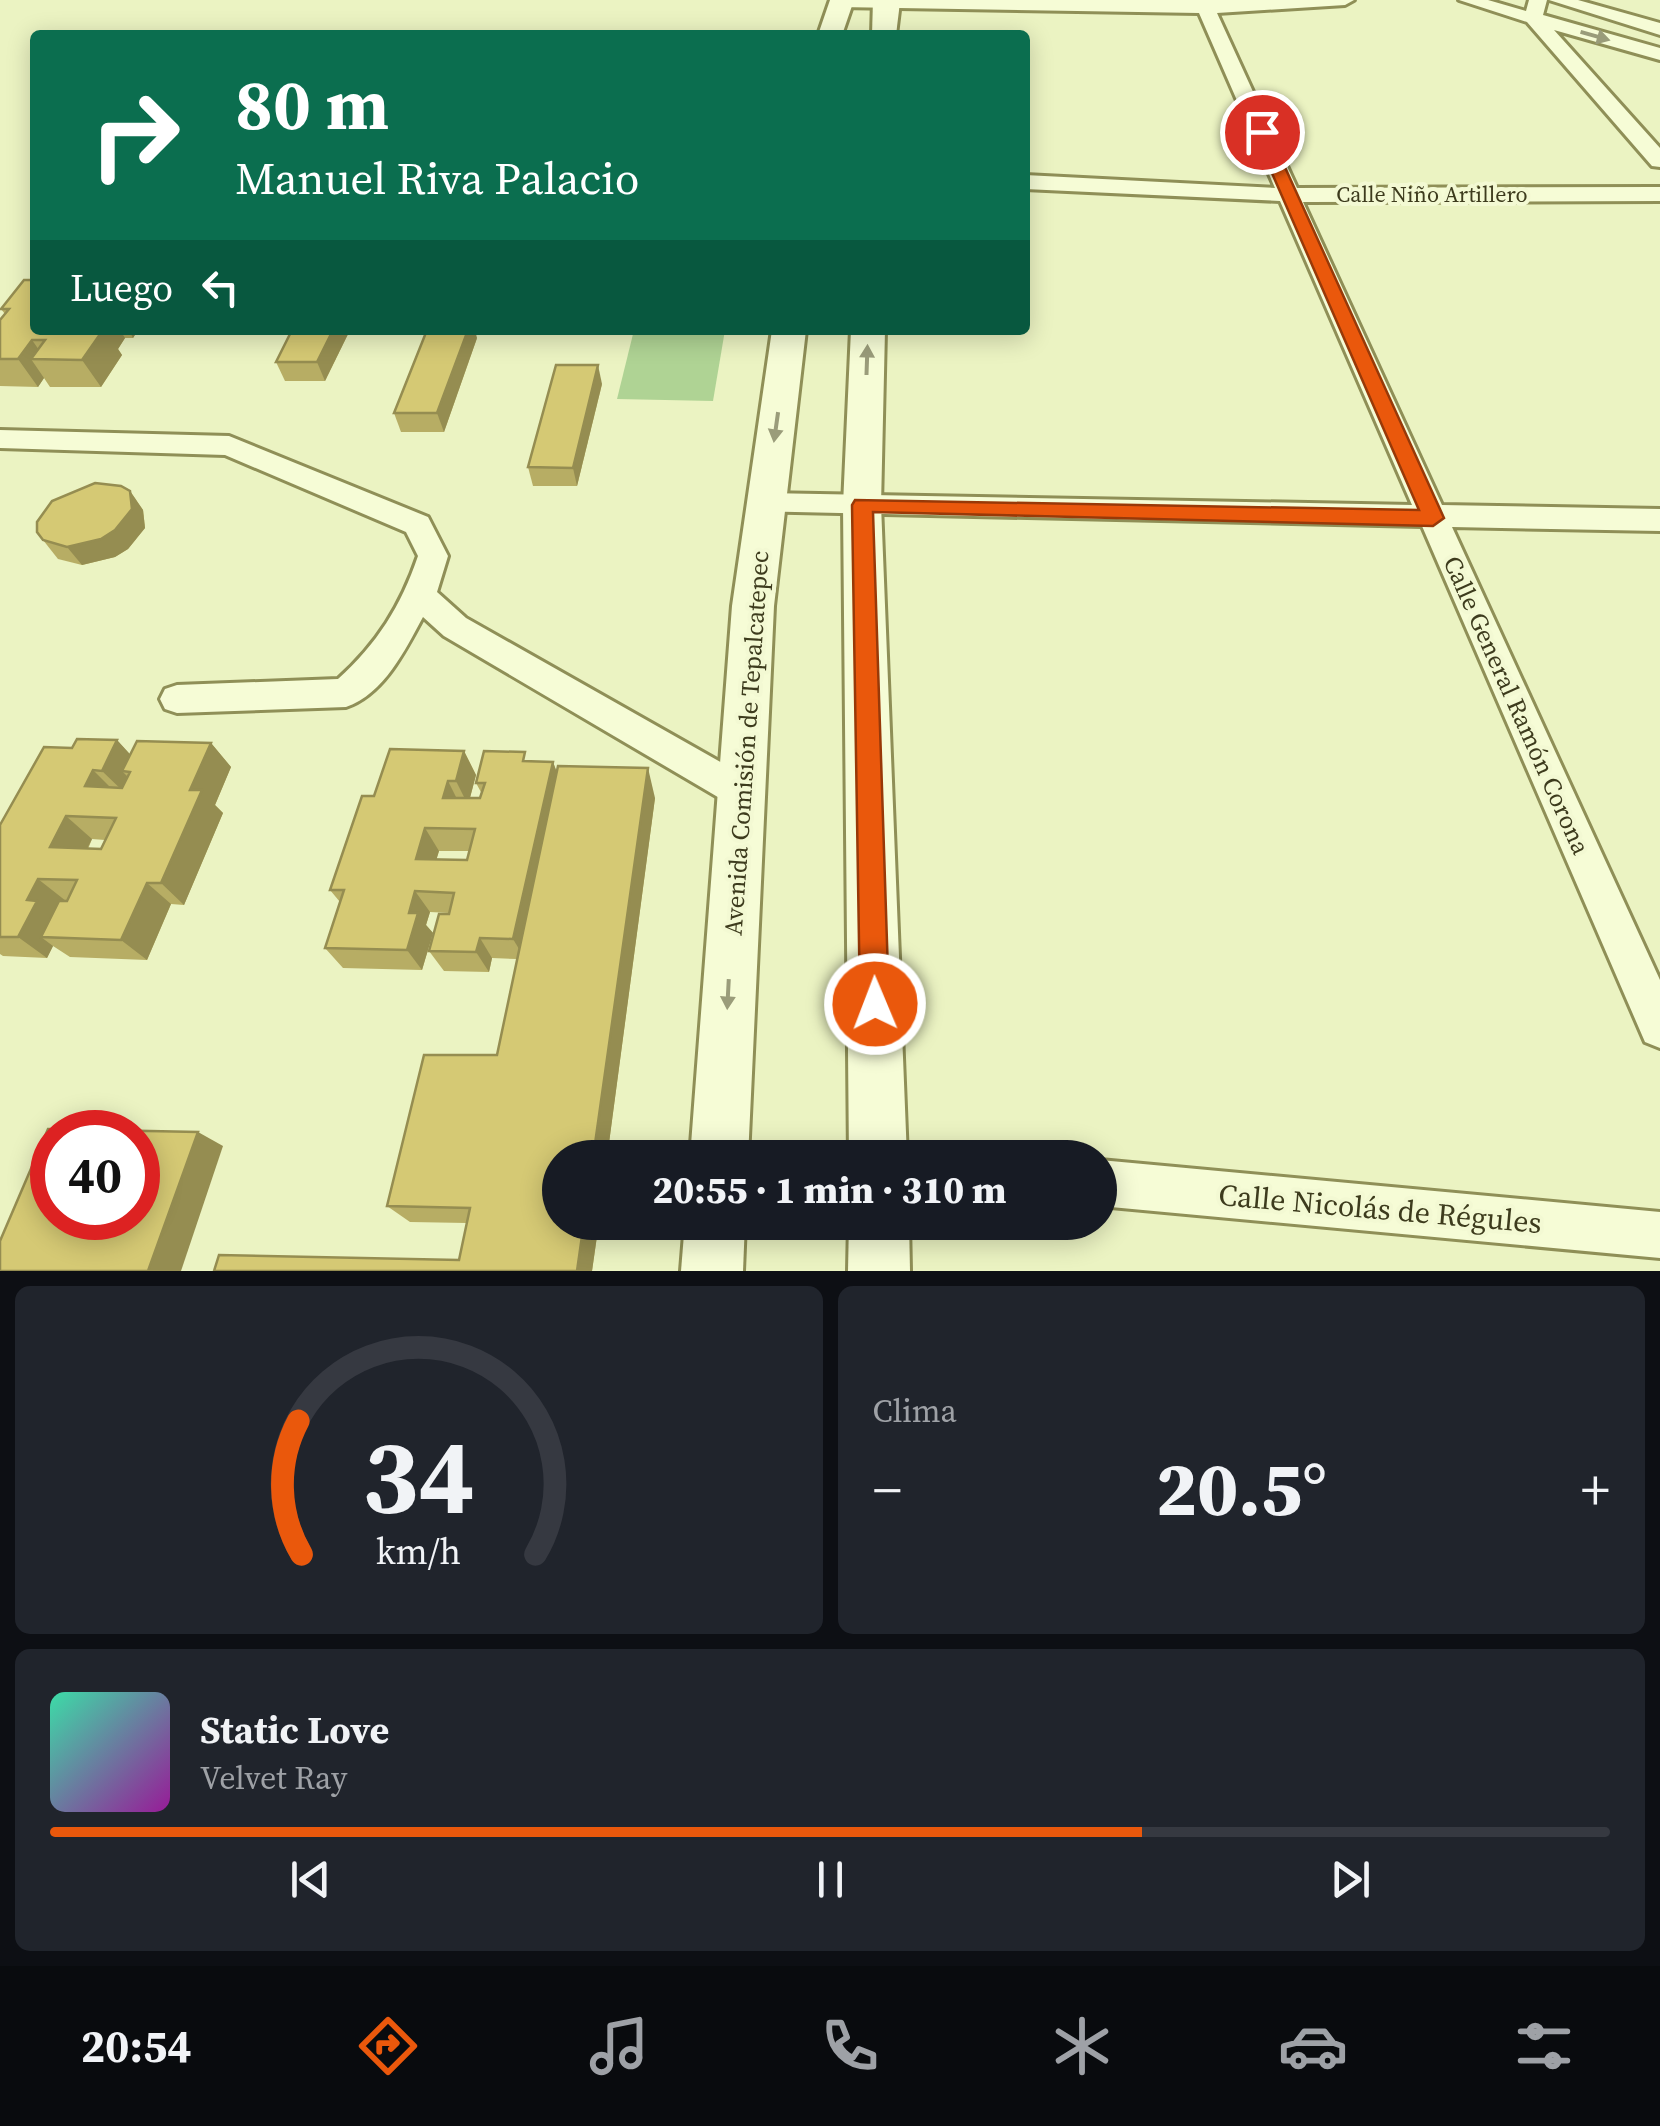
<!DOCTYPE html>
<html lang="es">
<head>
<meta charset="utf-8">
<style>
	:root { --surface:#171b24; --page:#20242c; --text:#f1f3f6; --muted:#9ea1a6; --line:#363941; --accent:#ea580c }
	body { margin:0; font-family:"Source Serif 4",serif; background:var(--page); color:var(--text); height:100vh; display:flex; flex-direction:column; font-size:38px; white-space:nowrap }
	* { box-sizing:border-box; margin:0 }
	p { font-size:32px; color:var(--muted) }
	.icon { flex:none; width:55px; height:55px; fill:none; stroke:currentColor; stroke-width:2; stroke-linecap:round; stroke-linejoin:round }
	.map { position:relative; height:1271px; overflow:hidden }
	.drawer { display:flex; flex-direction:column; gap:15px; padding:15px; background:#0d0f14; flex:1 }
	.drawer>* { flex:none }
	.hud { position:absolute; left:30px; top:30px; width:1000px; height:305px; border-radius:10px; box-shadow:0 5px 25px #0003; background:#0b6e4f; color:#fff; overflow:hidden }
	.speed { position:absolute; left:30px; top:1110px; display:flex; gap:20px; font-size:50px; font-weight:700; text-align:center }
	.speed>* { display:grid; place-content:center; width:130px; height:130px; border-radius:50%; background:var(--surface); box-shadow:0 5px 25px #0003; line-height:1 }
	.speed .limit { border:15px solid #d22; background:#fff; color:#111 }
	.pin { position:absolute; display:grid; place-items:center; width:85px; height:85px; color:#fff; margin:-42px; border:5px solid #fff; border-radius:50%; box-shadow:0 2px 10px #0007 }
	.me { position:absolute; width:110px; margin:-55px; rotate:359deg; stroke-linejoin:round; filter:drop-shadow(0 0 8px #0008) }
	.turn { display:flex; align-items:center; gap:35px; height:210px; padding:0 40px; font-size:45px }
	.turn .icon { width:130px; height:130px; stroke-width:2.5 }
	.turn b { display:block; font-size:70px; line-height:85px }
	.then { display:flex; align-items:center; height:95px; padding:0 40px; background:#0003; gap:20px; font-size:38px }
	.big { font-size:75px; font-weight:800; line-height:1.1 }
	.drawer .tile { flex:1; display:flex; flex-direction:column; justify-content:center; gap:15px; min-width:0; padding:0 35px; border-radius:15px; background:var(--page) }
	.drawer .dial { align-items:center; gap:0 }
	.dial svg { height:260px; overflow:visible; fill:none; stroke:var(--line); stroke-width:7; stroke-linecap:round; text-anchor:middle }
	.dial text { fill:var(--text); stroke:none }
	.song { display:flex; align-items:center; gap:30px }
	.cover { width:120px; height:120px; border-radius:15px; background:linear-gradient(135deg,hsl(160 70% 55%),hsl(300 70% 35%)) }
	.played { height:10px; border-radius:5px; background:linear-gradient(90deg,var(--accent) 70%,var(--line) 70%) }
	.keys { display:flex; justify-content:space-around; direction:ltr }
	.heat { display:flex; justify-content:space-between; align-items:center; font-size:55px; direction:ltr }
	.drawer .tiles { flex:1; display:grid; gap:15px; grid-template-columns:1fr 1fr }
	.tile:last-child { grid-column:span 2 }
	.trip { position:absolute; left:542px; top:1140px; width:575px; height:100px; border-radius:50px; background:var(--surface); box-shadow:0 5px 25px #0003; font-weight:800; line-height:100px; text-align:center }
	.tabs { display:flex; height:160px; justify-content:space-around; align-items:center; background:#090b0e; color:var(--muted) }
	.tabs .icon { width:70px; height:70px }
	.tabs .on { color:var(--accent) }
	.tabs b { font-size:45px; color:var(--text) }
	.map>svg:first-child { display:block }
	.green { fill:#afd394 }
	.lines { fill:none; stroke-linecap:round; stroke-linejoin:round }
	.minor-casing { stroke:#8f8f57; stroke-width:6 }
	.tertiary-casing { stroke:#8f8f57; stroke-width:6 }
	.minor { fill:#f6fcd6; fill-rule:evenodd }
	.tertiary { fill:#f6fcd6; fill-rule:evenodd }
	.wall { fill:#b7ad64; fill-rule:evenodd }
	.shaded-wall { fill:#958d51 }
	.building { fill:#d5c974; stroke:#958d51; stroke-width:2.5; fill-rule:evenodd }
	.oneway { fill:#9a9c7a }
	.route { fill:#ea580c; stroke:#983908; stroke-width:2.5 }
	.labels { text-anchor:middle; stroke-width:8; stroke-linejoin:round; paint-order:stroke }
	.far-street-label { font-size:22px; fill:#3d3b1d; stroke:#f3f9d3 }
	.street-label { font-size:25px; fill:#3d3b1d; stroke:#f3f9d3 }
	.near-street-label { font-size:30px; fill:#3d3b1d; stroke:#f3f9d3 }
</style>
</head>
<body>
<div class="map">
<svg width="1660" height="1271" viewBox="0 0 1660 1271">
	<rect width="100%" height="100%" fill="#ebf3c2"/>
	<polygon class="green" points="634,330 725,330 713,401 617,399"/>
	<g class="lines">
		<defs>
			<g id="minor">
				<polygon points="831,0 1354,0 1345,5 1217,13 1297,188 1660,187 1660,201 1303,202 1442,505 1660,509 1660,531 1452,527 1660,980 1660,1048 1645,1042 1422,526 756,511 751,504 756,497 766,493 1412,505 1280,201 1025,189 1025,175 1275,188 1199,13 839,7 833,6"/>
				<polygon points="1459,0 1488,0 1526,11 1529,0 1547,0 1543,15 1660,48 1660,60 1554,30 1660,148 1660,167 1652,166 1527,22"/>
				<polygon points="1549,0 1578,0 1660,23 1660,35"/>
				<path d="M0 430 229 436 428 517 448 556 437 592 466 618 754 781 759 792 754 803 741 808 728 803 444 636 423 617C405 650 384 694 346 707L177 713 165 709 160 699 165 689 177 685 338 679C377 644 401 606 418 556L406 532 225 455 0 448Z"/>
				<polygon points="1100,1160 1660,1212 1660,1258 1100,1206"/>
			</g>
			<g id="tertiary">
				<polygon points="830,0 854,0 842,35 818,35"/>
				<polygon points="873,0 900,2 896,35 872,35"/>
				<polygon points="772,330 806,330 774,606 748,1158 690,1158 732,606"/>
				<polygon points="851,330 885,330 881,505 907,1158 849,1158 843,505"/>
				<polygon points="685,1222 745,1222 743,1271 681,1271"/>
				<polygon points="849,1222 909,1222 910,1271 848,1271"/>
			</g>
		</defs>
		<use href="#minor" class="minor-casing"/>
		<use href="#tertiary" class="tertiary-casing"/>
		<use href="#minor" class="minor"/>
		<use href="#tertiary" class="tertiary"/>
	</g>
	<g class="wall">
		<polygon points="24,280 35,330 138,330 133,338 125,338 118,349 122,355 101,387 50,387 44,378 38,387 0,386 0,320 5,314 1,309"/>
		<polygon points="350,330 325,381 285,381 276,362"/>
		<polygon points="477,338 444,432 401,432 394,413"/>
		<polygon points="602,384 577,486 533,486 528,467"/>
		<polygon points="130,491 143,510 145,528 128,549 115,557 82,565 58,559 43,540"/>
		<path d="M117 740 130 755 211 743 231 767 215 805 223 813 184 905 171 904 147 960 70 957 53 946 47 958 3 956 0 954V825L72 748ZM92 839 105 840 101 849H88Z"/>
		<path d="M464 751 476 775 470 798H480L482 794 476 783 529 761 553 762 557 773 655 798 607 1158H560L599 1222 592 1271H214L459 1260 467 1223 410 1222 387 1206 497 1055 517 959 492 958 489 972 444 971 429 951 450 913 430 912 426 925 433 933 422 970 343 968 325 948 340 902 330 890 374 796ZM439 851H469L467 860H436Z"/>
	</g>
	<g class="shaded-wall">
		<polygon points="97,330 120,330 125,338 118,349 122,355 101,387 82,360"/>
		<polygon points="129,330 138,330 133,338"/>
		<polygon points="333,330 350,330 325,381 317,362"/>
		<polygon points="468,330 475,330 477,338 444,432 437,413"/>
		<polygon points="32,340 46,360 31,359 44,378 38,387 18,359"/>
		<polygon points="598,365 602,384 577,486 573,468"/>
		<polygon points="130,491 143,510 145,528 128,549 115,557 82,565 67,547"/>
		<polygon points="117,740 140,765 130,772 122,771 132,781 126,794 102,771"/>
		<polygon points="211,743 231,767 215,805 223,813 184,905 161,883 190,790"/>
		<polygon points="464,751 476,775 468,805 456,781"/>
		<polygon points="553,762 562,786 525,959 513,939"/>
		<polygon points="648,768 655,798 607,1158 593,1158"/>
		<polygon points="93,770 117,794 85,786"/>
		<polygon points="448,781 460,805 443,798"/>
		<polygon points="66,816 92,839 77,869 50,847"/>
		<polygon points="425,828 439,851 430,881 416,859"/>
		<polygon points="38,879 66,901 41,937 53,946 47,958 18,937 27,900"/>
		<polygon points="147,883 171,904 147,960 121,940"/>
		<polygon points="415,891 430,912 426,925 433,933 422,970 407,950 409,913"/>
		<polygon points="480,938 492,958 489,972 476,952"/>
		<polygon points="198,1132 223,1146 181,1271 148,1271"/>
		<polygon points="584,1222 599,1222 592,1271 577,1271"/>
	</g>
	<g class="building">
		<polygon points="24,280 35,280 35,330 103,330 82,360 31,359 45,340 32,340 18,359 0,359 0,320 9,309 1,309"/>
		<polygon points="292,330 333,330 317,362 276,362"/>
		<polygon points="427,330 468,330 437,413 394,413"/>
		<polygon points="556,365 598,365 573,468 528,467"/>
		<polygon points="95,483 121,486 130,491 132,509 115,530 101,539 67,547 43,540 37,532 37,522 52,501"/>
		<path d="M77 739 117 740 102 771 93 770 85 786 122 788 130 772 122 771 137 741 211 743 190 790H202L161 883H147L121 940 41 937 59 901H67L77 880 38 879 27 900 37 901 18 937H0V825L44 747 72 748ZM66 816 116 818 101 849 50 847Z"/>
		<path d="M390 749 464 751 456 781H448L443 798H480L485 783H476L484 751 525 752 523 761 553 762 513 939 480 938 476 952 429 951 439 914H449L454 893 415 891 409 913H418L407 950 325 948 344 890H330L362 796H374ZM425 828 475 829 467 860 416 859Z"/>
		<polygon points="558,766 648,768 593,1158 560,1158 560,1222 584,1222 577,1271 214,1271 219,1255 459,1260 470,1208 387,1206 424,1055 497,1055"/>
		<path d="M48 1129 198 1132 148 1271H0V1241ZM52 1132H138V1218H52Z"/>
	</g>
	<defs><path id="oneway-solid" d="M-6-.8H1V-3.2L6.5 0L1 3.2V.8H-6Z" transform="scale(2.5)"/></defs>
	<g class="oneway">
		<use href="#oneway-solid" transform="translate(1595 36) rotate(16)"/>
		<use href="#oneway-solid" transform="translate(867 360) rotate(-88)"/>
		<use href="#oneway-solid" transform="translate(776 427) rotate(98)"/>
		<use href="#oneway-solid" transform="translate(728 994) rotate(93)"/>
	</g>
	<polygon class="route" points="1257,129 1269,132 1444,518 1433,526 873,512 889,1004 885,1014 875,1018 865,1014 860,1004 852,505 855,500 1419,510 1254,132"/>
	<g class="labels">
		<g class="far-street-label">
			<text x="1432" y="202">Calle Niño Artillero</text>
		</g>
		<g class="street-label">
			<text transform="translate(1517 705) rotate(66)" y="9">Calle General Ramón Corona</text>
			<text transform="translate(746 743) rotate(-86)" y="9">Avenida Comisión de Tepalcatepec</text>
		</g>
		<g class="near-street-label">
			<text transform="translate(1380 1209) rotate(5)" y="10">Calle Nicolás de Régules</text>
		</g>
	</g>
</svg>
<div class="speed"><div class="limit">40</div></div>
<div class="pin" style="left:1262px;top:132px;background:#d93025"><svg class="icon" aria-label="arrive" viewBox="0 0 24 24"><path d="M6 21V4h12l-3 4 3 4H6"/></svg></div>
<svg class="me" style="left:875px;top:1004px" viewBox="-20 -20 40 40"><circle r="17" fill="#ea580c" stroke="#fff" stroke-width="3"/><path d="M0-11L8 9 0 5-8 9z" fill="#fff"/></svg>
<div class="trip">20:55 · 1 min · 310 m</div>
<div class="hud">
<div class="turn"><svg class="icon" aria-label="right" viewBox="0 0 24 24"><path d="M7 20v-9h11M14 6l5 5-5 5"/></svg><div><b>80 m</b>Manuel Riva Palacio</div></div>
<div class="then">Luego<svg class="icon" aria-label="left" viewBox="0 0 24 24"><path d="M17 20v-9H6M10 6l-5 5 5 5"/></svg></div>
</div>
</div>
<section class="drawer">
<div class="tiles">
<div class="tile dial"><svg viewBox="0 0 100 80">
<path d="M14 69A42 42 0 1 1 86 69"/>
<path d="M14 69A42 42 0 0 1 13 28" stroke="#ea580c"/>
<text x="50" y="56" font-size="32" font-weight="700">34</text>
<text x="50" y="72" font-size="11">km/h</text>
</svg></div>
<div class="tile"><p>Clima</p>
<div class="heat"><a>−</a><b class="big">20.5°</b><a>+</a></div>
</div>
<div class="tile">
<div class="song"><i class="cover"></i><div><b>Static Love</b><p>Velvet Ray</p></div></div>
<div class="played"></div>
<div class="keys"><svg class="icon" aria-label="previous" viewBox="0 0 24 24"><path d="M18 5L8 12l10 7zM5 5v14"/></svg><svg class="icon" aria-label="pause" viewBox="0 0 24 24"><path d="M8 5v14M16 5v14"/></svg><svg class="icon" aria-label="next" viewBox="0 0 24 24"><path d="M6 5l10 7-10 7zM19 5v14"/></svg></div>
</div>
</div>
</section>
<nav class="tabs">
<b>20:54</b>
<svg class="icon on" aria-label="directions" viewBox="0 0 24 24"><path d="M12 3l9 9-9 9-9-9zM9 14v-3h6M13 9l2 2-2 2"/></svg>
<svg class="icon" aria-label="music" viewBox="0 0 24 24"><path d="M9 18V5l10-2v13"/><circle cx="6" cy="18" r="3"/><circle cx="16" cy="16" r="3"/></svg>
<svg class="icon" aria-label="phone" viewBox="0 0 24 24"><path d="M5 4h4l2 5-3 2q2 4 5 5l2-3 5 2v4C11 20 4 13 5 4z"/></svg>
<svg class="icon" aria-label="climate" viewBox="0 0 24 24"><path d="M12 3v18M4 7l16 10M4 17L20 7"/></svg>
<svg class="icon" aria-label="car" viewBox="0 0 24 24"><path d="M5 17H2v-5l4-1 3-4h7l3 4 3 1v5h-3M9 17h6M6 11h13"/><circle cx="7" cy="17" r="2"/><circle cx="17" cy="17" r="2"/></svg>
<svg class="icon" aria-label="filters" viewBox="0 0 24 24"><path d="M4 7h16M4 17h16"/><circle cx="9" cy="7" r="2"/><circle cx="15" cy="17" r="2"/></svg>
</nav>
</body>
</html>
